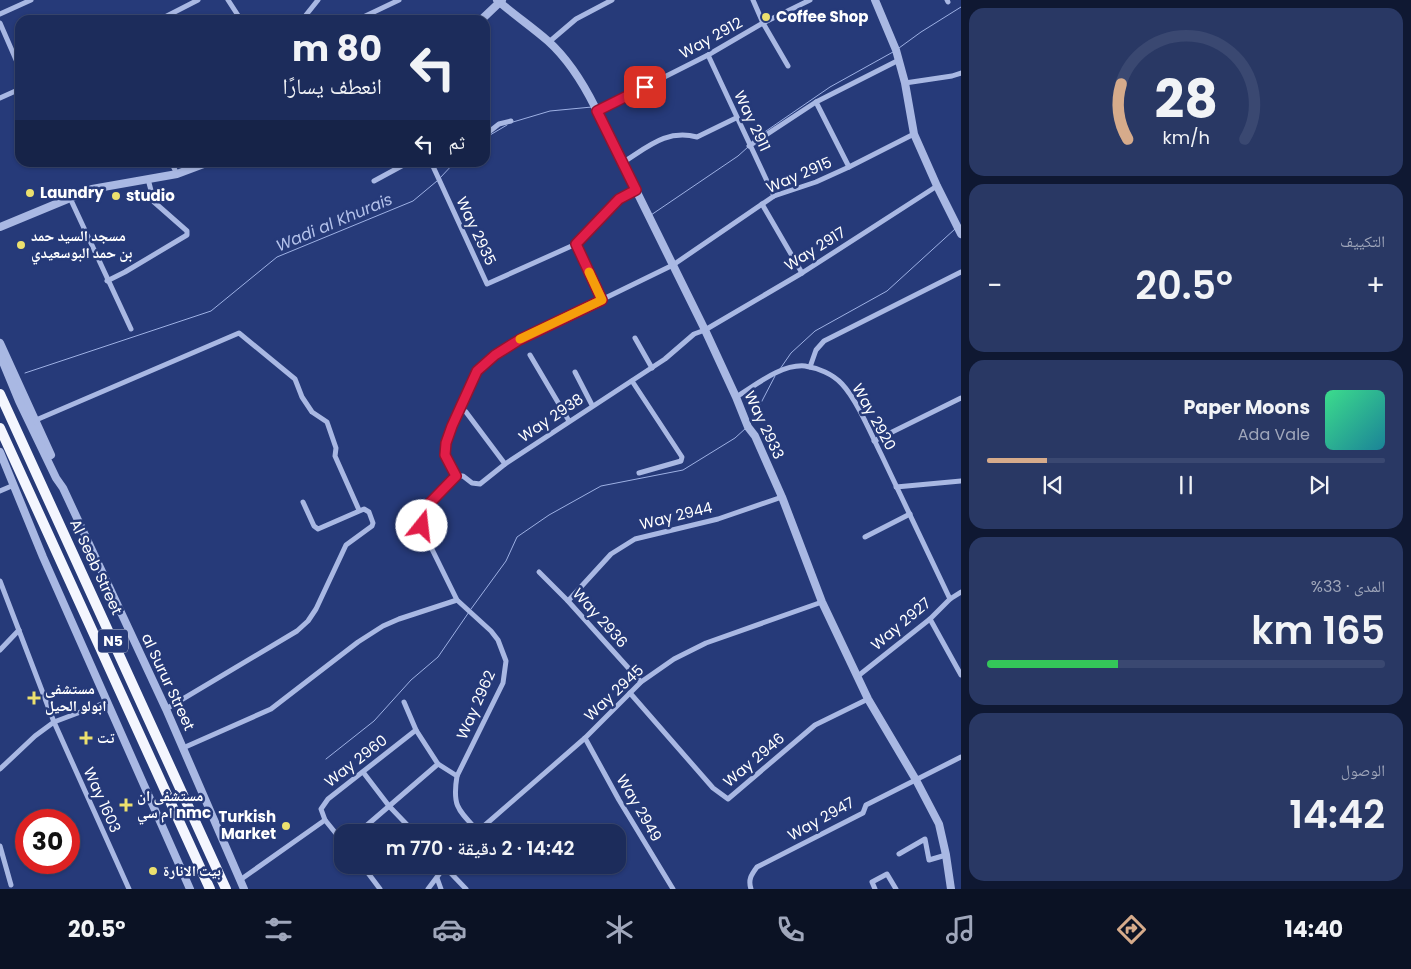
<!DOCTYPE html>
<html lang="ar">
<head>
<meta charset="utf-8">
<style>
	:root { --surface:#1c2c5b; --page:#293864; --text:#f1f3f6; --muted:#a0a7bb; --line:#3a4871; --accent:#d6ab8b }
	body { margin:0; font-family:Poppins,"Noto Naskh Arabic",sans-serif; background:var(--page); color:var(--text); direction:rtl; height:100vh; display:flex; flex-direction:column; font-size:19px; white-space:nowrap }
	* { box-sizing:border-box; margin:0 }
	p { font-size:16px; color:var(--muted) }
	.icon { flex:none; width:28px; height:28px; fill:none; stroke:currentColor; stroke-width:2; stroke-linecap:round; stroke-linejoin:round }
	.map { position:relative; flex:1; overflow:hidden; direction:ltr }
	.drawer { display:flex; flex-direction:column; gap:8px; padding:8px; background:#0f1832; width:450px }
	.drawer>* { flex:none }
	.top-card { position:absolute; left:15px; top:15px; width:475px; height:152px; border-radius:15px; box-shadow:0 1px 4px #0004,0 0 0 1px var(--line); direction:rtl; background:#1c2c5b; color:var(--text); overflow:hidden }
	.speed { position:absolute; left:15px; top:809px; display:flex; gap:10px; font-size:25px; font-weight:700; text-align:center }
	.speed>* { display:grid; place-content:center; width:65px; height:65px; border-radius:50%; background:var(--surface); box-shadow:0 1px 4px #0004,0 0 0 1px var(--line); line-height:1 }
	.speed .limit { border:8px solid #d22; background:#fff; color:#111 }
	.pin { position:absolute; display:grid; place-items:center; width:42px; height:42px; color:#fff; margin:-21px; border-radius:10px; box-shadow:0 2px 8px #0006 }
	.me { position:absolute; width:55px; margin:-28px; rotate:16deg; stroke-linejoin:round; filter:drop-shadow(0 0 4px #0008) }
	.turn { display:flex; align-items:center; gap:18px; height:105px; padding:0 25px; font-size:22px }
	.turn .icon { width:65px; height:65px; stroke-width:2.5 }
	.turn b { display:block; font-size:35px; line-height:42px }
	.then { display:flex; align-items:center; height:48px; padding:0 25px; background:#0003; gap:10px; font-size:19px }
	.big { font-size:38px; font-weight:600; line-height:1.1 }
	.drawer .tile { flex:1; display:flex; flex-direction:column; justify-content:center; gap:8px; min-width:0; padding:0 18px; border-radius:15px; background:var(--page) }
	.drawer .dial { align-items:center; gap:0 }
	.dial svg { height:130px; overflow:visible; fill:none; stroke:var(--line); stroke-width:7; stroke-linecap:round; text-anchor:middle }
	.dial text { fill:var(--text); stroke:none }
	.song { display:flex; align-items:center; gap:15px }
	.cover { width:60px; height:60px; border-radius:8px; background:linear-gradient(135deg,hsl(150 70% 55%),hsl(190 70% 35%)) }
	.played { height:5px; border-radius:2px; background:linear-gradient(90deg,var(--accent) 15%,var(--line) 15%) }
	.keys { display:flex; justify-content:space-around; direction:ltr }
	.heat { display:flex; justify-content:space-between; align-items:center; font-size:28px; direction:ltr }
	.charge { height:8px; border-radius:4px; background:linear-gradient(90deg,#34c759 33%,var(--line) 0) }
	.trip { position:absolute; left:334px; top:824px; width:292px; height:50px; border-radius:15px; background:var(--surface); box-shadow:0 1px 4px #0004,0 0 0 1px var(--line); font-weight:600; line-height:50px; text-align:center; direction:rtl }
	.tabs { display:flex; height:80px; justify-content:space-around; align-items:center; background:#0b1224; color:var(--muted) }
	.tabs .icon { width:35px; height:35px }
	.tabs .current { color:var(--accent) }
	.tabs b { font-size:22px; color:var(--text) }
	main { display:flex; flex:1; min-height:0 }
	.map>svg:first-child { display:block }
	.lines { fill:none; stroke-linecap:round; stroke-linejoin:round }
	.stream { stroke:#9db0e4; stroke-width:1 }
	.minor { stroke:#a9b8e3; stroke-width:5 }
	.tertiary { stroke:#a9b8e3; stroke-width:8 }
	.trunk { stroke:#f4f6fe; stroke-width:10 }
	.route-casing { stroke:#92132f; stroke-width:12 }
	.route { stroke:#e11d48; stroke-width:9 }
	.slow { stroke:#f59e0b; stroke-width:9 }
	.poi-dot { fill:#ece06e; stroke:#263a79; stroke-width:2 }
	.labels { text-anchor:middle; stroke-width:5; stroke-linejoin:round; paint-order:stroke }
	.shield { fill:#263a79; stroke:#bec4d7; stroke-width:1 }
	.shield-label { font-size:14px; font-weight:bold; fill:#fff }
	.poi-label { font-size:15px; font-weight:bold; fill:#fff; stroke:#263a79; text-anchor:start }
	.street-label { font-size:15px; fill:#fff; stroke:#263a79 }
	.water-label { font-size:16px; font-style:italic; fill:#b4c2eb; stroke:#263a79 }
</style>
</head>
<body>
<main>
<section class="drawer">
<div class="tile dial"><svg viewBox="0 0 100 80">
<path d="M14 69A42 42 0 1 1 86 69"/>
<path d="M14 69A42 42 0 0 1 10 35" stroke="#d6ab8b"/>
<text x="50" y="56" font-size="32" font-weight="700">28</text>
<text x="50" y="72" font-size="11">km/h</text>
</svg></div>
<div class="tile"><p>التكييف</p>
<div class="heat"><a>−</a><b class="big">20.5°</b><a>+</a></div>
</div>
<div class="tile">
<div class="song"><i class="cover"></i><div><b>Paper Moons</b><p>Ada Vale</p></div></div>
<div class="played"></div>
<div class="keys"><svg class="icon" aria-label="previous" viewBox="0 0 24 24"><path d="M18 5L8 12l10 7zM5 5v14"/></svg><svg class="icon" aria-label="pause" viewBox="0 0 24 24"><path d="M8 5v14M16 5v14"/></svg><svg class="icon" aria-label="next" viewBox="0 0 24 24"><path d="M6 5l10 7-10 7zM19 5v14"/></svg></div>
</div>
<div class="tile"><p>المدى · 33%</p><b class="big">165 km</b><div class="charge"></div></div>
<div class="tile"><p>الوصول</p><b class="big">14:42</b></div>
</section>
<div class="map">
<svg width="961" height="889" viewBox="0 0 961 889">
	<rect width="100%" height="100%" fill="#263a79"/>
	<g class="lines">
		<g class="stream">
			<polyline points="899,48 921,32 961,7"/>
			<polyline points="513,122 550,111 592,107"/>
			<polyline points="485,138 507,125"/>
			<polyline points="753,140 830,87 893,52"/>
			<polyline points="440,178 455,162"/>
			<polyline points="651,215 738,156 748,147"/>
			<polyline points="780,369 791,353 815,331 887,291 955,229"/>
			<polyline points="25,373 211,311 277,257 413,201 437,181"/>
			<polyline points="750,424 775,376"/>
			<polyline points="471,609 506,561 517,537 549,515 601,486 683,470 735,438 746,428"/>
			<polyline points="326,759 374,721 411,680 438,657 469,612"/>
		</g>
		<g class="minor">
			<polyline points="228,0 241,20"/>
			<polyline points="753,0 763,23 788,66"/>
			<polyline points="947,0 948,2"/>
			<polyline points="0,14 31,0"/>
			<polyline points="159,20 198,0"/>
			<polyline points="302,20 318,0"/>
			<polyline points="357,20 399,0"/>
			<polyline points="0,23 20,69"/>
			<polyline points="549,42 576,19 612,0"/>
			<polyline points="708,55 774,196"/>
			<polyline points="905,83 952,76 961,73"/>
			<polyline points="0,98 20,89"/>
			<polyline points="597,111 708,55 763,23 810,0"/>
			<polyline points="485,135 499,124 511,121"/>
			<polyline points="749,146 816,102"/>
			<polyline points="171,162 177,174"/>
			<polyline points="431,162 487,284 576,244 619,199 636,190"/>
			<path d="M622 163C648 147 666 129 697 137L736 118"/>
			<polyline points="849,167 816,102 899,60"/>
			<polyline points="374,181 409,162"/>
			<polyline points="70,198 131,329"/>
			<polyline points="762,204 802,273"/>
			<polyline points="576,244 601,300"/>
			<polyline points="107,281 125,272 187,235 187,231 154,202 148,179"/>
			<polyline points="635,338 652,368"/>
			<polyline points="530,355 569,421"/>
			<polyline points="810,367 816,350 824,341 961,272"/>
			<polyline points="575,372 592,405"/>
			<polyline points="632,381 682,457 681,461 639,473"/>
			<path d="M736 397C756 385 781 364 805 366 818 368 833 374 842 384 857 400 871 434 881 454 904 502 927 550 950 599"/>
			<polyline points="466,412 505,464"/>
			<polyline points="36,420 239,333 295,379 302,397 312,412 327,422 336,448 335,456 359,510"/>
			<polyline points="874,441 961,398"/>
			<polyline points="456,476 445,455 446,443 452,426 477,371 495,355 519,340 673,265 774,196 816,182 849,167 914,134"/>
			<polyline points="896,487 961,481"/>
			<polyline points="0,491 14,485"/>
			<polyline points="865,537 910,514"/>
			<polyline points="539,572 568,601 641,682"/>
			<polyline points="0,581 54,722 129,889"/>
			<polyline points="568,601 611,554 635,539 718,519 782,497"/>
			<polyline points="930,619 961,675"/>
			<polyline points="0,650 19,630"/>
			<polyline points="858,676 930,619 950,599 961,592"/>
			<polyline points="630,693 713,788 728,799 815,725 868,699"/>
			<polyline points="404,702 416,730 438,764 457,776"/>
			<polyline points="166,709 297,631 308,621 316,609 346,545 372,526 373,523 369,512 364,509 318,529 314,526 303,502"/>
			<polyline points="585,738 619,800 673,889"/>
			<polyline points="183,748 271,709 358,642 383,626 399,619 457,600"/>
			<polyline points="0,769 35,736 54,722 107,702"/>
			<polyline points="363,772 389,806 414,832"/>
			<path d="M478 831C458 810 452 806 457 776L503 683 506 661 498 640 491 631 457 600 423 531 421 516 425 508 456 476H463L472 483 480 484 505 464 665 359 694 334 705 330 802 273 937 186"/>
			<polyline points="359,832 438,764"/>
			<polyline points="477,832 585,738 641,682 674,659 706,643 822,602"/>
			<polyline points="342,841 325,820 321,809 328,799 416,730"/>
			<polyline points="0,846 11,885"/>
			<polyline points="899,854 925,839 929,860 946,855"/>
			<polyline points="362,865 380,889"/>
			<polyline points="443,865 466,889"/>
			<polyline points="437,878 441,889"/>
			<polyline points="240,880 325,820"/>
			<polyline points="428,889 446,865"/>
			<path d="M751 889C748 880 751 875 757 867L863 813 866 805 961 757"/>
			<polyline points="875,889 872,882 887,874 896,889"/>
		</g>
		<g class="tertiary">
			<path d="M497 0C513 14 532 27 548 41 568 59 583 83 595 107L705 330 736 397 748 427 755 436 782 497 822 602 868 699 916 780 939 824 946 855 951 889"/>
			<polyline points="875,0 896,50 905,83 914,134 937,186 961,234"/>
			<polyline points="481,20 502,0"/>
			<polyline points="0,227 92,189 177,174 209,162"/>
			<polyline points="0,343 51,455"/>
			<polyline points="0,355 19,401 56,478 63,488 166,709 244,889"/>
			<polyline points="0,452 43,557 190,889"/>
		</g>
		<g class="trunk">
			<polyline points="0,394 226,889"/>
			<polyline points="0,428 210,889"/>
		</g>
	</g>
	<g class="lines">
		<defs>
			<polyline id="route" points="422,526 421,516 425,508 456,476 445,455 446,443 452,426 477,371 495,355 519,340 602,300 576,244 619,199 636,190 597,111 645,87"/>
		</defs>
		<use href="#route" class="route-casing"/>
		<use href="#route" class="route"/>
		<polyline class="slow" points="520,339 602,300 589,272"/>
	</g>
	<g class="poi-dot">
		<circle cx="766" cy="17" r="5"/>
		<circle cx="30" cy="193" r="5"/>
		<circle cx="116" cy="196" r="5"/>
		<circle cx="21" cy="245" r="5"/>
		<path d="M31.5 690.5h5v5h5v5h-5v5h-5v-5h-5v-5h5z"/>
		<path d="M83.5 730.5h5v5h5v5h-5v5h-5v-5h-5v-5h5z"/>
		<path d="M123.5 797.5h5v5h5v5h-5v5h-5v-5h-5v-5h5z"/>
		<circle cx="286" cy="826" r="5"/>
		<circle cx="153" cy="871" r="5"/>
	</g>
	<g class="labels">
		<rect class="shield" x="98" y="629.5" width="30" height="23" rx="4"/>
		<g class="shield-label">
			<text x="113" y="646">N5</text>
		</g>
		<g class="poi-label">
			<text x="776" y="22">Coffee Shop</text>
			<text x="40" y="198">Laundry</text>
			<text x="126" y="201">studio</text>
			<text x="31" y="241">مسجد السيد حمد<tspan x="31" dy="17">بن حمد البوسعيدي</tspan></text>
			<text x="45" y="694">مستشفى<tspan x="45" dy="17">ابولو الحيل</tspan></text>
			<text x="97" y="743">تت</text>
			<text x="137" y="801">مستشفى ان<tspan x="137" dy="17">ام سي nmc</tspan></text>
			<text x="276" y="822" text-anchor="end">Turkish<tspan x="276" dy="17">Market</tspan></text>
			<text x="163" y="876">بيت الانارة</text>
		</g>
		<g class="street-label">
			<text transform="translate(711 38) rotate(-29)" y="5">Way 2912</text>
			<text transform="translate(752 121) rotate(65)" y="5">Way 2911</text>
			<text transform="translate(799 175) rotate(-23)" y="5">Way 2915</text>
			<text transform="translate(476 231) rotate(65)" y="5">Way 2935</text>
			<text transform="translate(815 249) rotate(-32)" y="5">Way 2917</text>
			<text transform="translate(874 417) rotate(61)" y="5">Way 2920</text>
			<text transform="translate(551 418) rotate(-34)" y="5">Way 2938</text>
			<text transform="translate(764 425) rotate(65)" y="5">Way 2933</text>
			<text transform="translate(676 516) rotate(-14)" y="5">Way 2944</text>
			<text transform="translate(96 567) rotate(65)" y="5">Al Seeb Street</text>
			<text transform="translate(600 618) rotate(48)" y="5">Way 2936</text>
			<text transform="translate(901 624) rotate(-40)" y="5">Way 2927</text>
			<text transform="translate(168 682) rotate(65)" y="5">al Surur Street</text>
			<text transform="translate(614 693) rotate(-43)" y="5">Way 2945</text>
			<text transform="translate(476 705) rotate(-66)" y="5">Way 2962</text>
			<text transform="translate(754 760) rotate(-40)" y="5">Way 2946</text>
			<text transform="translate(356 761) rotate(-38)" y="5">Way 2960</text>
			<text transform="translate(102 800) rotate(66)" y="5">Way 1603</text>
			<text transform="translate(639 808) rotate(60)" y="5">Way 2949</text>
			<text transform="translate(821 819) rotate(-29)" y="5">Way 2947</text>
		</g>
		<g class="water-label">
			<text transform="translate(334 222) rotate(-23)" y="6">Wadi al Khurais</text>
		</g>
	</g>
</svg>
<div class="speed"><div class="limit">30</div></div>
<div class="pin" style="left:645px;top:87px;background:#d93025"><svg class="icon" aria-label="arrive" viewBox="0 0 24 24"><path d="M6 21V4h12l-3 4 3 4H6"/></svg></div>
<svg class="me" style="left:422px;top:526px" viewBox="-20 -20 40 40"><circle r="19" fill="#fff"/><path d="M0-13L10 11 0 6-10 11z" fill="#e11d48"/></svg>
<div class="trip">14:42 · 2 دقيقة · 770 m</div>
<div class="top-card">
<div class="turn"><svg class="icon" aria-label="left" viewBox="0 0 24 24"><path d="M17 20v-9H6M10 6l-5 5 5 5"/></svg><div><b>80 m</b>انعطف يسارًا</div></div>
<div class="then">ثم<svg class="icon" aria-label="left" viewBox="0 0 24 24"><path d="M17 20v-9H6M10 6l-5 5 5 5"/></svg></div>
</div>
</div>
</main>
<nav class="tabs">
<b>14:40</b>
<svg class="icon current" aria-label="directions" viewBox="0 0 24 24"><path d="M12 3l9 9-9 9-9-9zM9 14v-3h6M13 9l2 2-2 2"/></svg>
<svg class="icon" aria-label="music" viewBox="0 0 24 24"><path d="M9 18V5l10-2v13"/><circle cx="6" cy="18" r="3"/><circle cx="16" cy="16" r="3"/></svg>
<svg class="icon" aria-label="phone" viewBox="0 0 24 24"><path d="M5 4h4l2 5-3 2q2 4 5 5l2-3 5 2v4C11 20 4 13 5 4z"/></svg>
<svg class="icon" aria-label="climate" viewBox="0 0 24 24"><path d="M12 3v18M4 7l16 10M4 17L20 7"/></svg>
<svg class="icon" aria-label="car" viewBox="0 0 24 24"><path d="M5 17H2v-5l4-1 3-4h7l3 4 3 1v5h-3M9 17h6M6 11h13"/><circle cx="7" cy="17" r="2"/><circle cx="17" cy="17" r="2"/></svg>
<svg class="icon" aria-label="filters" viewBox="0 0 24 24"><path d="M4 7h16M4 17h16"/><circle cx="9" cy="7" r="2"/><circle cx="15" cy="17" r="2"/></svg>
<b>20.5°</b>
</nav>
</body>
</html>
